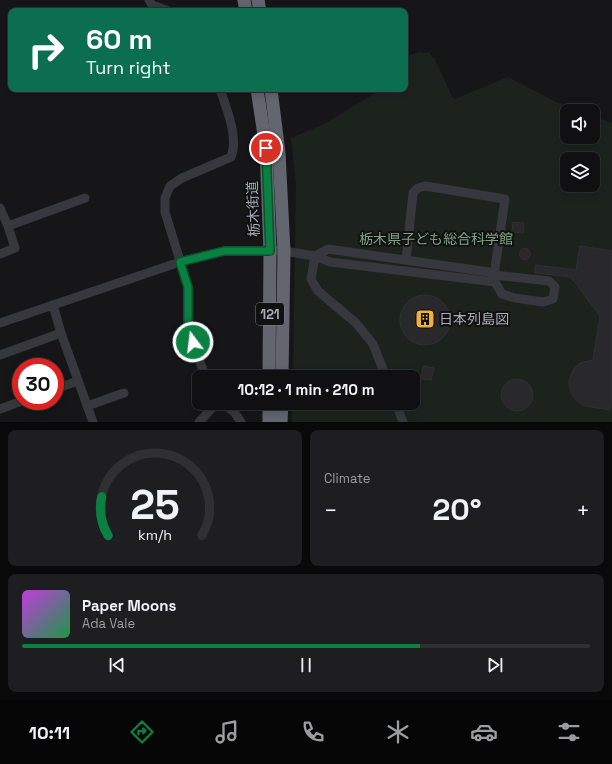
<!DOCTYPE html>
<html lang="en">
<head>
<meta charset="utf-8">
<style>
	:root { --surface:#101012; --page:#1e1e20; --text:#f1f3f6; --muted:#9c9d9f; --line:#303032; --accent:#0b8043 }
	body { margin:0; font-family:"Space Grotesk","Noto Sans JP",sans-serif; background:var(--page); color:var(--text); height:100vh; display:flex; flex-direction:column; font-size:15px; white-space:nowrap }
	* { box-sizing:border-box; margin:0 }
	p { font-size:13px; color:var(--muted) }
	.icon { flex:none; width:22px; height:22px; fill:none; stroke:currentColor; stroke-width:2; stroke-linecap:round; stroke-linejoin:round }
	.map { position:relative; height:422px; overflow:hidden }
	.details { display:flex; flex-direction:column; gap:8px; padding:8px; background:#09090a; flex:1 }
	.details>* { flex:none }
	.banner { position:absolute; left:8px; top:8px; width:400px; height:84px; border-radius:8px; box-shadow:0 2px 10px #0003,0 0 0 1px var(--line); background:#0b6e4f; color:#fff; overflow:hidden }
	.tools { position:absolute; left:560px; top:104px; display:grid; gap:8px }
	.tools a { display:grid; place-items:center; width:40px; height:40px; border-radius:8px; background:var(--surface); box-shadow:0 2px 10px #0003,0 0 0 1px var(--line); font-size:20px }
	.speed { position:absolute; left:12px; top:358px; display:flex; gap:8px; font-size:20px; font-weight:700; text-align:center }
	.speed>* { display:grid; place-content:center; width:52px; height:52px; border-radius:50%; background:var(--surface); box-shadow:0 2px 10px #0003,0 0 0 1px var(--line); line-height:1 }
	.speed .limit { border:6px solid #d22; background:#fff; color:#111 }
	.pin { position:absolute; display:grid; place-items:center; width:34px; height:34px; color:#fff; margin:-17px; border:2px solid #fff; border-radius:50%; box-shadow:0 1px 4px #0007 }
	.me { position:absolute; width:44px; margin:-22px; rotate:345deg; stroke-linejoin:round; filter:drop-shadow(0 0 3px #0008) }
	.turn { display:flex; align-items:center; gap:14px; height:84px; padding:0 12px; font-size:18px }
	.turn .icon { width:52px; height:52px; stroke-width:2.5 }
	.turn b { display:block; font-size:28px; line-height:34px }
	.big { font-size:30px; font-weight:800; line-height:1.1 }
	.details .widget { flex:1; display:flex; flex-direction:column; justify-content:center; gap:6px; min-width:0; padding:0 14px; border-radius:8px; background:var(--page) }
	.details .dial { align-items:center; gap:0 }
	.dial svg { height:104px; overflow:visible; fill:none; stroke:var(--line); stroke-width:7; stroke-linecap:round; text-anchor:middle }
	.dial text { fill:var(--text); stroke:none }
	.song { display:flex; align-items:center; gap:12px }
	.cover { width:48px; height:48px; border-radius:6px; background:linear-gradient(135deg,hsl(290 70% 55%),hsl(140 70% 35%)) }
	.played { height:4px; border-radius:2px; background:linear-gradient(90deg,var(--accent) 70%,var(--line) 70%) }
	.keys { display:flex; justify-content:space-around; direction:ltr }
	.heat { display:flex; justify-content:space-between; align-items:center; font-size:22px; direction:ltr }
	.details .tiles { flex:1; display:grid; gap:8px; grid-template-columns:1fr 1fr }
	.widget:last-child { grid-column:span 2 }
	.trip { position:absolute; left:192px; top:370px; width:228px; height:40px; border-radius:8px; background:var(--surface); box-shadow:0 2px 10px #0003,0 0 0 1px var(--line); font-weight:800; line-height:40px; text-align:center }
	.dock { display:flex; height:64px; justify-content:space-around; align-items:center; background:#060607; color:var(--muted) }
	.dock .icon { width:28px; height:28px }
	.dock .current { color:var(--accent) }
	.dock b { font-size:18px; color:var(--text) }
	.map>svg:first-child { display:block }
	.green { fill:#1c231d; fill-rule:evenodd }
	.building { fill:#29292c; stroke:#303034 }
	.lines { fill:none; stroke-linecap:round; stroke-linejoin:round }
	.minor { stroke:#37383d; stroke-width:9 }
	.highway { stroke:#63666e; stroke-width:13 }
	.route-casing { stroke:#07532c; stroke-width:10 }
	.route { stroke:#0b8043; stroke-width:7 }
	.labels { text-anchor:middle; stroke-width:4; stroke-linejoin:round; paint-order:stroke }
	.shield { fill:#111113; stroke:#7b7e86; stroke-width:1 }
	.shield-label { font-size:13px; font-weight:bold; fill:#a8adb8 }
	.street-label { font-size:14px; fill:#a8adb8; stroke:#111113 }
	.park-label { font-size:14px; fill:#7fa381; stroke:#111113 }
	.poi-label { font-size:14px; fill:#a8adb8; stroke:#111113; text-anchor:start }
</style>
</head>
<body>
<div class="map">
<svg width="612" height="422" viewBox="0 0 612 422">
	<rect width="100%" height="100%" fill="#161618"/>
	<path class="green" d="M419 52 424 53 429 52 431 56 435 59 452 97 455 99 508 77 558 103 580 111H567V137H593V116L612 123V422H292V403H413V377H293L296 184 291 138 324 124 375 93V89H405V56ZM567 159H593V185H567Z"/>
	<g class="building">
		<polygon points="513,222 524,223 523,233 512,232"/>
		<polygon points="580,246 612,251 612,396 610,410 585,406 577,401 571,393 569,381 573,370 580,363 593,360 600,316 571,277 535,273 535,265 576,270"/>
		<circle cx="525" cy="254" r="5.5"/>
		<circle cx="425" cy="320" r="25"/>
		<polygon points="423,366 434,368 431,380 421,379"/>
		<circle cx="517" cy="395" r="16"/>
	</g>
	<g class="lines">
		<g class="minor">
			<polyline points="149,0 152,5 169,11"/>
			<polyline points="0,208 8,226 15,248 0,254"/>
			<polyline points="8,226 85,198"/>
			<polyline points="315,256 311,279 318,291 356,323 373,344 386,377"/>
			<polyline points="406,260 413,193 418,188 425,186 505,199 494,275"/>
			<polyline points="53,305 61,333 93,422"/>
			<polyline points="0,323 180,262 224,251 284,251 315,256 330,262 495,282 502,294 515,298 543,302 553,299 555,287 549,281 494,275 489,272 328,249 315,256"/>
			<polyline points="0,355 61,333"/>
			<path d="M206 377 196 352 188 321V287L165 212V198L170 186 182 178 231 157C239 137 226 108 220 89"/>
			<polyline points="55,389 78,381"/>
			<polyline points="222,403 235,413 241,422"/>
			<polyline points="396,403 403,422"/>
			<polyline points="87,406 124,393"/>
			<polyline points="0,409 22,401"/>
			<polyline points="199,422 217,403"/>
		</g>
		<g class="highway">
			<polyline points="244,0 246,11"/>
			<polyline points="258,0 260,11"/>
			<polyline points="257,89 266,148 270,251 269,377"/>
			<polyline points="271,89 279,153 284,251 282,377"/>
			<polyline points="269,422 269,403"/>
			<polyline points="281,422 282,403"/>
		</g>
	</g>
	<g class="lines">
		<defs>
			<polyline id="route" points="193,342 188,321 188,287 180,262 224,251 270,251 266,148"/>
		</defs>
		<use href="#route" class="route-casing"/>
		<use href="#route" class="route"/>
	</g>
	<defs>
		<symbol id="building-square" viewBox="-11 -11 22 22"><rect x="-9" y="-9" width="18" height="18" rx="4" fill="#f2b134" stroke="#111113"/><path d="M-4-6H4V6H1V3H-1V6H-4ZM-2.5-4.3h1.7v1.8h-1.7ZM.8-4.3h1.7v1.8H.8ZM-2.5-1h1.7V.8h-1.7ZM.8-1h1.7V.8H.8Z" fill="#111"/></symbol>
	</defs>
	<g fill-rule="evenodd">
		<use href="#building-square" x="414" y="308" width="22" height="22"/>
	</g>
	<g class="labels">
		<rect class="shield" x="256" y="303" width="28" height="22" rx="3"/>
		<g class="shield-label">
			<text x="270" y="319">121</text>
		</g>
		<g class="street-label">
			<text transform="translate(253 209) rotate(-92)" y="5">栃木街道</text>
		</g>
		<g class="park-label">
			<text x="436" y="244">栃木県子ども総合科学館</text>
		</g>
		<g class="poi-label">
			<text x="439" y="324">日本列島図</text>
		</g>
	</g>
</svg>
<div class="tools">
<a><svg class="icon" aria-label="sound" viewBox="0 0 24 24"><path d="M4 9h4l5-4v14l-5-4H4zM17 9q2 3 0 6"/></svg></a>
<a><svg class="icon" aria-label="layers" viewBox="0 0 24 24"><path d="M12 4l9 5-9 5-9-5zM3 14l9 5 9-5"/></svg></a>
</div>
<div class="speed"><div class="limit">30</div></div>
<div class="pin" style="left:266px;top:148px;background:#d93025"><svg class="icon" aria-label="arrive" viewBox="0 0 24 24"><path d="M6 21V4h12l-3 4 3 4H6"/></svg></div>
<svg class="me" style="left:193px;top:342px" viewBox="-20 -20 40 40"><circle r="17" fill="#0b8043" stroke="#fff" stroke-width="3"/><path d="M0-11L8 9 0 5-8 9z" fill="#fff"/></svg>
<div class="trip">10:12 · 1 min · 210 m</div>
<div class="banner">
<div class="turn"><svg class="icon" aria-label="right" viewBox="0 0 24 24"><path d="M7 20v-9h11M14 6l5 5-5 5"/></svg><div><b>60 m</b>Turn right</div></div>
</div>
</div>
<section class="details">
<div class="tiles">
<div class="widget dial"><svg viewBox="0 0 100 80">
<path d="M14 69A42 42 0 1 1 86 69"/>
<path d="M14 69A42 42 0 0 1 9 39" stroke="#0b8043"/>
<text x="50" y="56" font-size="32" font-weight="700">25</text>
<text x="50" y="72" font-size="11">km/h</text>
</svg></div>
<div class="widget"><p>Climate</p>
<div class="heat"><a>−</a><b class="big">20°</b><a>+</a></div>
</div>
<div class="widget">
<div class="song"><i class="cover"></i><div><b>Paper Moons</b><p>Ada Vale</p></div></div>
<div class="played"></div>
<div class="keys"><svg class="icon" aria-label="previous" viewBox="0 0 24 24"><path d="M18 5L8 12l10 7zM5 5v14"/></svg><svg class="icon" aria-label="pause" viewBox="0 0 24 24"><path d="M8 5v14M16 5v14"/></svg><svg class="icon" aria-label="next" viewBox="0 0 24 24"><path d="M6 5l10 7-10 7zM19 5v14"/></svg></div>
</div>
</div>
</section>
<nav class="dock">
<b>10:11</b>
<svg class="icon current" aria-label="directions" viewBox="0 0 24 24"><path d="M12 3l9 9-9 9-9-9zM9 14v-3h6M13 9l2 2-2 2"/></svg>
<svg class="icon" aria-label="music" viewBox="0 0 24 24"><path d="M9 18V5l10-2v13"/><circle cx="6" cy="18" r="3"/><circle cx="16" cy="16" r="3"/></svg>
<svg class="icon" aria-label="phone" viewBox="0 0 24 24"><path d="M5 4h4l2 5-3 2q2 4 5 5l2-3 5 2v4C11 20 4 13 5 4z"/></svg>
<svg class="icon" aria-label="climate" viewBox="0 0 24 24"><path d="M12 3v18M4 7l16 10M4 17L20 7"/></svg>
<svg class="icon" aria-label="car" viewBox="0 0 24 24"><path d="M5 17H2v-5l4-1 3-4h7l3 4 3 1v5h-3M9 17h6M6 11h13"/><circle cx="7" cy="17" r="2"/><circle cx="17" cy="17" r="2"/></svg>
<svg class="icon" aria-label="filters" viewBox="0 0 24 24"><path d="M4 7h16M4 17h16"/><circle cx="9" cy="7" r="2"/><circle cx="15" cy="17" r="2"/></svg>
</nav>
</body>
</html>
